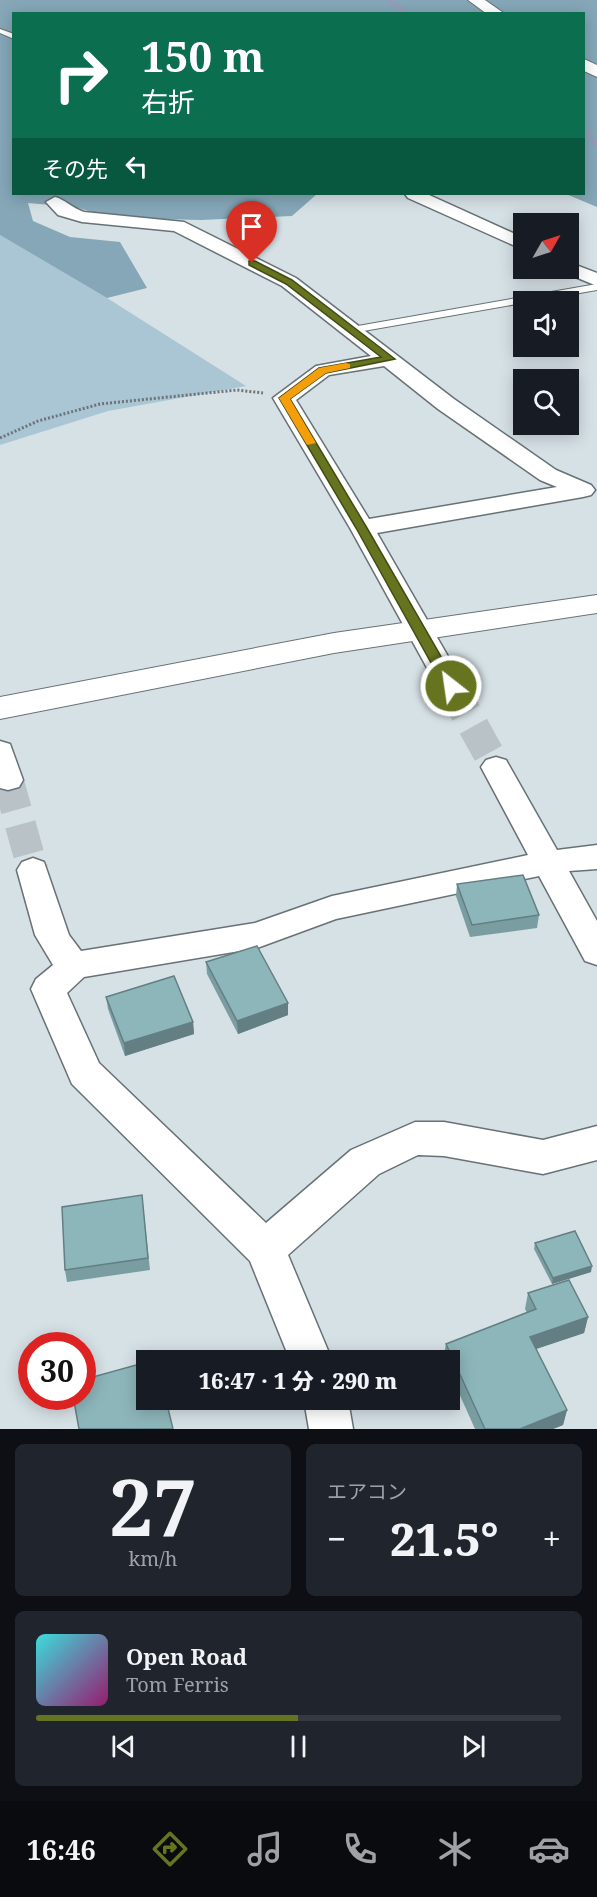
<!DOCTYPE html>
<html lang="ja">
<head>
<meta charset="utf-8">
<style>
	:root { --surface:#171b24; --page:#20242c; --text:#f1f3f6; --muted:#9ea1a6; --line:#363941; --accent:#667420 }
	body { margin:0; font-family:"Noto Serif","Noto Sans JP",serif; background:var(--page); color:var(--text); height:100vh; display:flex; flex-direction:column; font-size:22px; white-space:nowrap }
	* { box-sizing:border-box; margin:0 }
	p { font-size:20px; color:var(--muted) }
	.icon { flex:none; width:33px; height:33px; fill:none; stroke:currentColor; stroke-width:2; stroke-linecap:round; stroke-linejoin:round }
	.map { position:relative; height:1429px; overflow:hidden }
	.sheet { display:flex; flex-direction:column; gap:15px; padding:15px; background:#0d0f14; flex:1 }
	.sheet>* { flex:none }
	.top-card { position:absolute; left:12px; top:12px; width:573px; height:183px; border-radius:0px; box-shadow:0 3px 15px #0003; background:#0b6e4f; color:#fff; overflow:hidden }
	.needle { width:39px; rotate:51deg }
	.controls { position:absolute; left:513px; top:213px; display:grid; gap:12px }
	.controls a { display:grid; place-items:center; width:66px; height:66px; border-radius:0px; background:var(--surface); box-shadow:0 3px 15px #0003; font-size:30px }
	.speed { position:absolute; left:18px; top:1332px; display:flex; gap:12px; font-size:30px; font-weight:700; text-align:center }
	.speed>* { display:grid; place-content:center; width:78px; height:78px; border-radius:50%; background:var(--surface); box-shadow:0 3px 15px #0003; line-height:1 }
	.speed .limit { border:9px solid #d22; background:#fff; color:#111 }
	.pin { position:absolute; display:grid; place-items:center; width:51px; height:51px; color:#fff; margin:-62px -26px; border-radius:50% 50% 50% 0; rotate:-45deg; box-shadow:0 0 6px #0007 }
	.pin .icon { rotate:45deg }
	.me { position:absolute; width:66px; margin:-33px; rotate:330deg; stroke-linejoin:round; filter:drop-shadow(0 0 4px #0008) }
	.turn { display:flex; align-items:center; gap:21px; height:126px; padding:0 30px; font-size:27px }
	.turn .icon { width:78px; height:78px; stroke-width:2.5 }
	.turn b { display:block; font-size:42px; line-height:51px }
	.then { display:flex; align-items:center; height:57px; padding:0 30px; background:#0003; gap:12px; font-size:22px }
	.big { font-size:45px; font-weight:800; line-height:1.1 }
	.sheet .tile { flex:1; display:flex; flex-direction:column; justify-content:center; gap:9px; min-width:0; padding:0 21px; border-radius:9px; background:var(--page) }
	.sheet .dial { align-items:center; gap:0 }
	.dial b { font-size:78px; line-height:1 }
	.song { display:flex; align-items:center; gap:18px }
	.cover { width:72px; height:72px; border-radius:9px; background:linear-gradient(135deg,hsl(180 70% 55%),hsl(320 70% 35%)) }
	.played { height:6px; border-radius:3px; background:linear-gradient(90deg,var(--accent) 50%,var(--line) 50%) }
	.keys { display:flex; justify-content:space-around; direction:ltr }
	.heat { display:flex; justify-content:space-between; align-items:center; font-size:33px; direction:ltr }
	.sheet .tiles { flex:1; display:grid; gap:15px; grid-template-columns:1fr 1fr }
	.tile:last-child { grid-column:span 2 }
	.trip { position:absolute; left:136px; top:1350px; width:324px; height:60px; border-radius:0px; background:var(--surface); box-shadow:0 3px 15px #0003; font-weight:800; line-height:60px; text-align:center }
	.dock { display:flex; height:96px; justify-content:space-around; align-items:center; background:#090b0e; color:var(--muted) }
	.dock .icon { width:42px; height:42px }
	.dock .selected { color:var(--accent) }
	.dock b { font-size:27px; color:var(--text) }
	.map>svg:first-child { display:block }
	.green { fill:#aac5d3 }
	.forest { fill:#85a7b7 }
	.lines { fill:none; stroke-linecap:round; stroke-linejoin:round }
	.stream { stroke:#959dbb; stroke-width:4.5 }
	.minor-tunnel { stroke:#b8c2c7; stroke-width:31; stroke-dasharray:31 15; stroke-linecap:butt }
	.service-casing { stroke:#687175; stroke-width:2 }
	.minor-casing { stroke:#687175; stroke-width:3 }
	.tertiary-casing { stroke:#687175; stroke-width:2 }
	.path { stroke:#6d7477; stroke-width:3; stroke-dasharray:2 2; stroke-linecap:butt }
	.service { fill:#fff; fill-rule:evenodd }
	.minor { fill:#fff; fill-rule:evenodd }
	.tertiary { fill:#fff; fill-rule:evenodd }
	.wall { fill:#799da1 }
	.shaded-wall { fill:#637f83 }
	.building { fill:#8db6bb; stroke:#637f83; stroke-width:1.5 }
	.route { fill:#667420; stroke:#424b15; stroke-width:1.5 }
	.slow { fill:#f59e0b }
</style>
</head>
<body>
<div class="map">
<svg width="597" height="1429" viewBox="0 0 597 1429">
	<rect width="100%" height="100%" fill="#d6e1e6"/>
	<polygon class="green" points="0,235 107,298 246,386 108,411 0,445"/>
	<polygon class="forest" points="0,0 597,0 597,207 566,194 584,194 584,14 14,14 14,194 317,194 292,216 201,220 116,218 74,207 28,203 33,221 70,237 120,242 147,288 107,298 0,235"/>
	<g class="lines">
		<g class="stream">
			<polyline points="389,0 408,14"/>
			<polyline points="584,129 597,146"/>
		</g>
		<g class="minor-tunnel">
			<polyline points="451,686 496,767"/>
			<polyline points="8,780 33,870"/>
		</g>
		<defs>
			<g id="service">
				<polygon points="0,29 14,34 14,39 0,33"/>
				<polygon points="597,284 597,290 352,333 347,330 352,327"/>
			</g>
			<g id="minor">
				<polygon points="405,194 427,194 524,238 524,250 408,198"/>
				<path d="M55 197C64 199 72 208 84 212L184 222 296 278 454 399 556 470 591 485 595 490 591 495 583 497 377 533 465 686 461 692 451 695 441 692 437 686 350 528 273 398 316 366 371 356 282 286 174 231 82 222 58 215 46 202ZM384 366 438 409 540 480 557 487 369 519 296 400 329 375Z"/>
				<polygon points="568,262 597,273 597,286 561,271 560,268 568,268"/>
				<polygon points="0,741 10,744 23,780 19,787 8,790 0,788"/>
				<polygon points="496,757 506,760 557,850 597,845 597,869 569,871 597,921 597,965 585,961 539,876 336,919 257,948 84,977 67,993 99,1063 266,1223 351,1150 415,1122 444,1122 543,1140 597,1126 597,1160 543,1174 444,1156 418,1155 379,1174 288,1255 332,1360 290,1360 250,1261 72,1084 31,989 36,979 53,965 35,935 17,870 22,862 33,858 44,862 69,935 81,951 255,923 332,896 528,855 481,767 486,760"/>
				<polygon points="304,1400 348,1400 353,1429 309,1429"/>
			</g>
			<g id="tertiary">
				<polygon points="468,0 485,0 505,14 487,14"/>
				<polygon points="584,59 597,65 597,77 584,71"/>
				<polygon points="597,595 597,613 334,653 0,719 0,697 334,633"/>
			</g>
		</defs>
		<use href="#service" class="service-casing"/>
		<use href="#minor" class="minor-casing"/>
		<use href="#tertiary" class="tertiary-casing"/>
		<polyline class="path" points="0,438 38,421 100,404 237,390 263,393"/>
		<use href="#service" class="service"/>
		<use href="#minor" class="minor"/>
		<use href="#tertiary" class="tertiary"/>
	</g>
	<g class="wall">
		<polygon points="457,884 539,915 537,928 470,937 456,896"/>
		<polygon points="206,962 288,1003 288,1015 238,1034 207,974"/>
		<polygon points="106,997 193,1022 194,1034 125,1056 108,1009"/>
		<polygon points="142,1195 150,1270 67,1282 65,1270"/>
		<polygon points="535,1243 591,1272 552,1284 534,1249"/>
		<polygon points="528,1293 588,1317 584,1333 536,1349 567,1410 563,1425 553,1429 475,1429 450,1373 450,1360 444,1360 443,1359 446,1344 527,1313 525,1309"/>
	</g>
	<g class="shaded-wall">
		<polygon points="288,1003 288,1015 238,1034 237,1021"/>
		<polygon points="193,1022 194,1034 125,1056 124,1043"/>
		<polygon points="592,1266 591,1272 552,1284 553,1278"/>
		<polygon points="588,1317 584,1333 527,1352 530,1337"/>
		<polygon points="567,1410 563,1425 553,1429 520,1429"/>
	</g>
	<g class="building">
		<polygon points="523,875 539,915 472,925 457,884"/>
		<polygon points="257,946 288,1003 237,1021 206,962"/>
		<polygon points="174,976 193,1022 124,1043 106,997"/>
		<polygon points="142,1195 148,1258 65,1270 62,1207"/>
		<polygon points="575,1231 592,1266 553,1278 535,1243"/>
		<polygon points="569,1280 588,1317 530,1337 567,1410 520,1429 485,1429 446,1344 536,1309 528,1293"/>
		<polygon points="147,1362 147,1400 166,1400 173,1429 79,1429 73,1396 82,1396 82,1380"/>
	</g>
	<polygon class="route" points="249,261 255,261 292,280 395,359 326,373 290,399 367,528 458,686 456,689 446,689 444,686 356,528 279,398 319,368 381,357 286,284 249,265"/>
	<polygon class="slow" points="346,363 350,364 350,368 326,373 290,399 316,443 307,445 279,398 319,368"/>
</svg>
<div class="controls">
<a><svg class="needle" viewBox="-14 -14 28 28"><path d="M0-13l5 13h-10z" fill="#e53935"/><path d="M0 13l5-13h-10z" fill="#9ea1a6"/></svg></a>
<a><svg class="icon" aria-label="sound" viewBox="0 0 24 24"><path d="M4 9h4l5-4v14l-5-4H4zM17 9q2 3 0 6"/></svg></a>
<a><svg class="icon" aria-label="search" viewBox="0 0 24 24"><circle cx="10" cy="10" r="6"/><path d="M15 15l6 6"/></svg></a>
</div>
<div class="speed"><div class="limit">30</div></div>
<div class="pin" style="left:252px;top:263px;background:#d93025"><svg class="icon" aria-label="arrive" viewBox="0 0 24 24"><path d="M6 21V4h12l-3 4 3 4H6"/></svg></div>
<svg class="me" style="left:451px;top:686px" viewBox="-20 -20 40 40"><circle r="17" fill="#667420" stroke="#fff" stroke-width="3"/><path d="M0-11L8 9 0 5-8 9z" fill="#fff"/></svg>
<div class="trip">16:47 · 1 分 · 290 m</div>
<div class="top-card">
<div class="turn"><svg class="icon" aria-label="right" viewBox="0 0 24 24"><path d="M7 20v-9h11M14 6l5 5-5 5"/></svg><div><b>150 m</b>右折</div></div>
<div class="then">その先<svg class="icon" aria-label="left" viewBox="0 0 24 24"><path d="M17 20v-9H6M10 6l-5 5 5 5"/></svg></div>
</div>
</div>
<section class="sheet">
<div class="tiles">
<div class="tile dial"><b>27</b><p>km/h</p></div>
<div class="tile"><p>エアコン</p>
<div class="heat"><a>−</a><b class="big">21.5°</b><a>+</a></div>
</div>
<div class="tile">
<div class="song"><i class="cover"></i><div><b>Open Road</b><p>Tom Ferris</p></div></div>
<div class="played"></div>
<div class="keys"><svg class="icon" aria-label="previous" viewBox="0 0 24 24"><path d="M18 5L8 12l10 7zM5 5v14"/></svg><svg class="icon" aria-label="pause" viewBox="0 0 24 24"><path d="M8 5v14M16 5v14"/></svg><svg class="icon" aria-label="next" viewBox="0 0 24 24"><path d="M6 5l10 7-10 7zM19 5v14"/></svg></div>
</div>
</div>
</section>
<nav class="dock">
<b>16:46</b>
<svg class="icon selected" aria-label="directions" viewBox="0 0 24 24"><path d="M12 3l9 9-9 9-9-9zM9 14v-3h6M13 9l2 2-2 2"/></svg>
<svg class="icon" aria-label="music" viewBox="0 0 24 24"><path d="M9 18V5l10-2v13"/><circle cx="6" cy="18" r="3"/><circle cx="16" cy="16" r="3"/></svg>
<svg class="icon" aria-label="phone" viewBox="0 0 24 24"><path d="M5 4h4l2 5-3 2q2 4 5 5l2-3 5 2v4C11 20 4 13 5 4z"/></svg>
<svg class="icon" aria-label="climate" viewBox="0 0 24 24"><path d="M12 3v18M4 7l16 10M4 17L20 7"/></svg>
<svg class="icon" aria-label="car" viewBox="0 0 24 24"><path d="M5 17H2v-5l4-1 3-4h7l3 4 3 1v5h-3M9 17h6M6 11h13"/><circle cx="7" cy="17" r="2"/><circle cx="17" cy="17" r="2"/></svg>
</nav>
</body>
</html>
